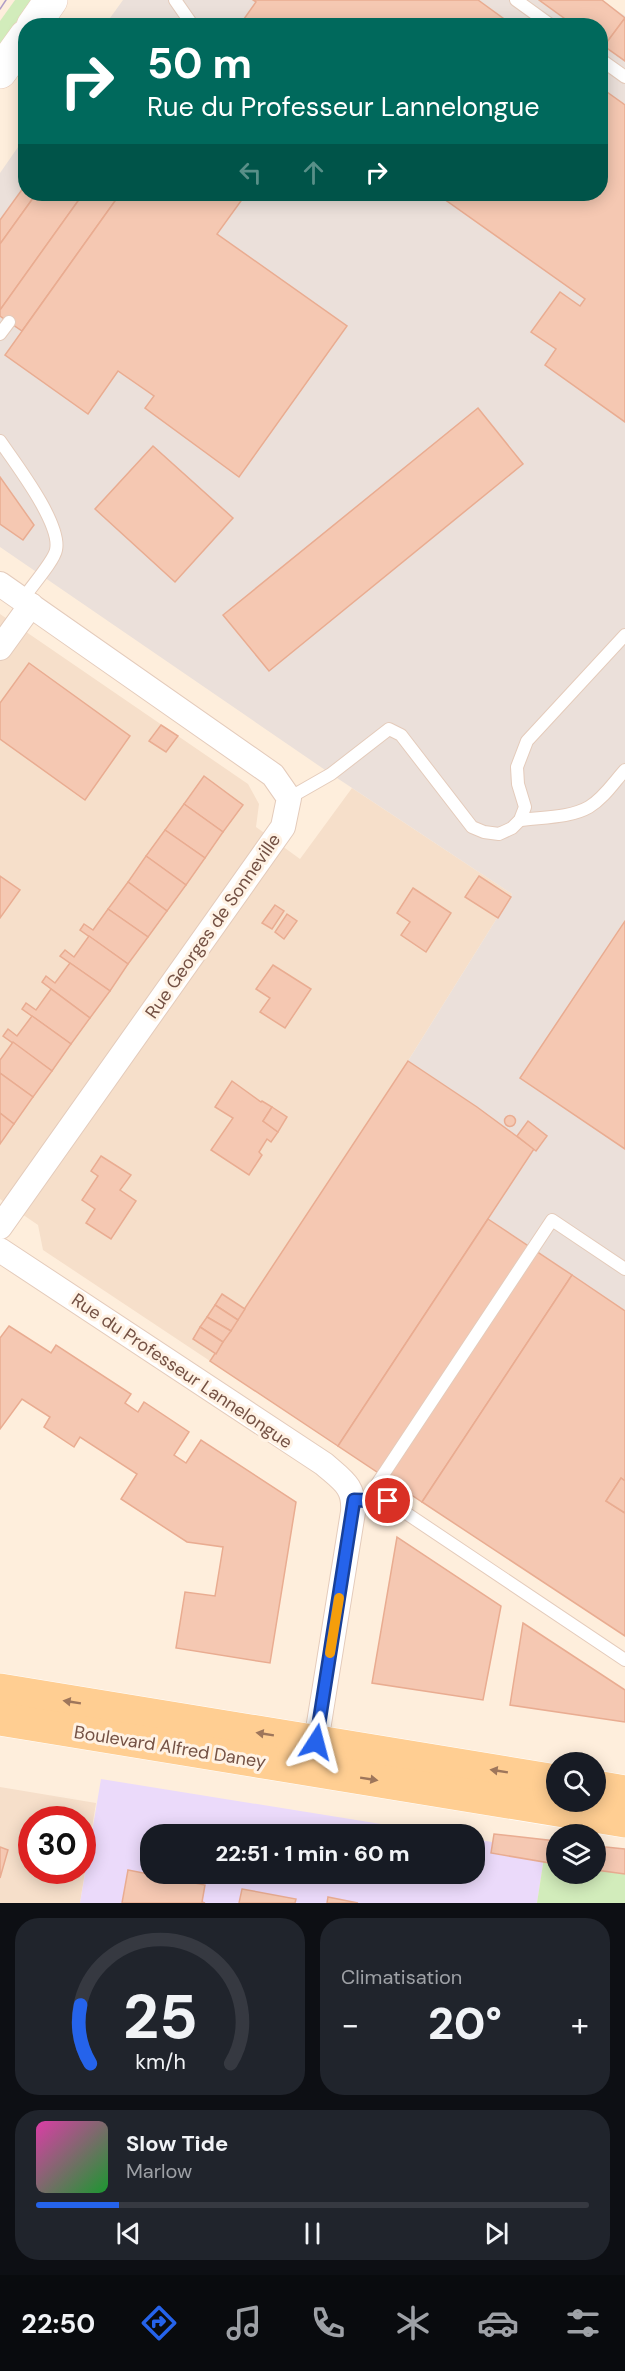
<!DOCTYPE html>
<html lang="fr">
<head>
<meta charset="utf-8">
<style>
	:root { --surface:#171b24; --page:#20242c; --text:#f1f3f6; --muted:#9ea1a6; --line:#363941; --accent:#2563eb }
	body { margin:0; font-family:"DM Sans",sans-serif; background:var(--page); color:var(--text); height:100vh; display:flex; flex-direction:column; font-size:22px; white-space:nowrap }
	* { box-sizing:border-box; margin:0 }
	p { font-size:20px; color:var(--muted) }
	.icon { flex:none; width:33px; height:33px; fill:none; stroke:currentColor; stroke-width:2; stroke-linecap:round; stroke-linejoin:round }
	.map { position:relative; height:1903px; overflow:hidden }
	.sheet { display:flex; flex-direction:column; gap:15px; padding:15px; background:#0d0f14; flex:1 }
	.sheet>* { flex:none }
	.banner { position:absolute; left:18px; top:18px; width:590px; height:183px; border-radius:24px; box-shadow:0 3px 15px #0003; background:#00695c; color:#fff; overflow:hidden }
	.fabs { position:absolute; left:546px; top:1752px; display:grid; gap:12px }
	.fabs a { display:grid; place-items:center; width:60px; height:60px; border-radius:50%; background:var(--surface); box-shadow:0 3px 15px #0003; font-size:30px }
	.speed { position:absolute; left:18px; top:1806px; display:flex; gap:12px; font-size:30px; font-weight:700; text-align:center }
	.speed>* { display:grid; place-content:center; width:78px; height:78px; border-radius:50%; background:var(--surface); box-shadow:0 3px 15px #0003; line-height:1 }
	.speed .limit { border:9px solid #d22; background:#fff; color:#111 }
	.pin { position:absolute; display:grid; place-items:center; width:51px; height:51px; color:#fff; margin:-26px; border:3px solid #fff; border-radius:50%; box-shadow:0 2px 6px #0007 }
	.me { position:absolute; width:66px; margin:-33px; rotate:9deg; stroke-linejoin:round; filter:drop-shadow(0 0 4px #0008) }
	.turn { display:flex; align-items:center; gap:21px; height:126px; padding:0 30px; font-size:27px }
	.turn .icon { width:78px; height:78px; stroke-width:2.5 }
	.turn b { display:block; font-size:42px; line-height:51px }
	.lanes { display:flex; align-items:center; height:57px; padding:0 30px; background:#0003; justify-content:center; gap:30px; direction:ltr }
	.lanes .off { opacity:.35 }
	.big { font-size:45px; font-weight:800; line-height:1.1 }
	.sheet .tile { flex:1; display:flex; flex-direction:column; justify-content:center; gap:9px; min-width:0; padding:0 21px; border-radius:24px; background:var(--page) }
	.sheet .dial { align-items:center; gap:0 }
	.dial svg { height:156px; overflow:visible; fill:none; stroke:var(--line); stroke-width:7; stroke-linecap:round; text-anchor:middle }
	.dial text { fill:var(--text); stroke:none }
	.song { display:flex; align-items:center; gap:18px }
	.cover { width:72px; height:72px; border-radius:9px; background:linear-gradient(135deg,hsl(320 70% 55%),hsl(130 70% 35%)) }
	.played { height:6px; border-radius:3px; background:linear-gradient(90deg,var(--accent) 15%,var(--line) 15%) }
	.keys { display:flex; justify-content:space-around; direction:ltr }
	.heat { display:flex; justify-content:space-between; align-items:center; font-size:33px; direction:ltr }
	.sheet .tiles { flex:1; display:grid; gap:15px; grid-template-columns:1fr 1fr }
	.tile:last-child { grid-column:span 2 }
	.trip { position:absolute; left:140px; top:1824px; width:345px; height:60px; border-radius:24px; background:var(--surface); box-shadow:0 3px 15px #0003; font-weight:800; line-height:60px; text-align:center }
	.dock { display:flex; height:96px; justify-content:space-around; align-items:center; background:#090b0e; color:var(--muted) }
	.dock .icon { width:42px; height:42px }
	.dock .on { color:var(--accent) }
	.dock b { font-size:27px; color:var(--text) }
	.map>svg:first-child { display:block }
	.residential { fill:#f6dfca; fill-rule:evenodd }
	.industrial { fill:#ebe0da }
	.education { fill:#ebdafa }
	.grass { fill:#d2ecbb }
	.building { fill:#f5c8b2; stroke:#e9ac91; stroke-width:1.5 }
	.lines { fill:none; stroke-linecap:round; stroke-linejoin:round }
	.lane-casing { stroke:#e4cbbb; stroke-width:14 }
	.street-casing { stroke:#e4cbbb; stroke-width:26 }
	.secondary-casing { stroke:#e9cbb8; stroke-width:34 }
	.primary-casing { stroke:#fff; stroke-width:34 }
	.lane { stroke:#fff; stroke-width:12 }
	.street { stroke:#fff; stroke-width:24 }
	.secondary { stroke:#fff; stroke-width:33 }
	.primary { stroke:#ffce92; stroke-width:33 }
	.tram { stroke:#b09cc6; stroke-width:1.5 }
	.oneway { fill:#9e765b }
	.route-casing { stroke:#184099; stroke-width:15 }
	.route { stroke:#2563eb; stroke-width:10 }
	.slow { stroke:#f59e0b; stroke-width:10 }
	.labels { text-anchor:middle; stroke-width:6; stroke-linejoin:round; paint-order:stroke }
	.street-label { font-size:18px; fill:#745144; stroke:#fff2e4 }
</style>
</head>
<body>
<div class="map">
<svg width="625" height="1903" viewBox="0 0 625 1903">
	<rect width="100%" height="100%" fill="#feeedc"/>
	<g class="residential">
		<polygon points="0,614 248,784 259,804 256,827 300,859 352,788 512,894 408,1061 210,1361 43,1250 38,1225 0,1199"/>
		<path d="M0 1787 96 1803 80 1903H0ZM32 1820H82V1870H32Z"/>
	</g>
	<polygon class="industrial" points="123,0 602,0 625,16 625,1636 210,1361 408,1061 512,894 331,774 0,547 0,173 25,137 26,194 600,194 600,26 105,25"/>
	<polygon class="education" points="101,1779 443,1834 150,1834 150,1874 474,1874 474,1839 545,1851 537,1903 80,1903"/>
	<g class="grass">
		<polygon points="15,0 32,0 0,45 0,21"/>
		<polygon points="545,1851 556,1853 556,1874 596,1874 596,1859 625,1864 625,1903 537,1903"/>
	</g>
	<g class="building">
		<polygon points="253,0 478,0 514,26 239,26 256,2"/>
		<polygon points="539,0 602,0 625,18 604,46 600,43 600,26 575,26"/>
		<polygon points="625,18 625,61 604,46"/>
		<polygon points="600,87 625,105 625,422 545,365 556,349 531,332 560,292 580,306 585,299 437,194 600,194"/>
		<polygon points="26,184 26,194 36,194 0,244 0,220"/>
		<polygon points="36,194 83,194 0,310 0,244"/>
		<polygon points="83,194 120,194 22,331 0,316 0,310"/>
		<polygon points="120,194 246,194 217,234 347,326 239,477 145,408 154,396 118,371 88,414 5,355"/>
		<polygon points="478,408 523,464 269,671 223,615"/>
		<polygon points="153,446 233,518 175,582 95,509"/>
		<polygon points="0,477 34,525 23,540 0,524"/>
		<polygon points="29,663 130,736 85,800 0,739 0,703"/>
		<polygon points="161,725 178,736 166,752 149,741"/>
		<polygon points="204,776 243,805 223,832 184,804"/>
		<polygon points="184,804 223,832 205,858 165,830"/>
		<polygon points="165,830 205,858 186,885 146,856"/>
		<polygon points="146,856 186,885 167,911 128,882"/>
		<polygon points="0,876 20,890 0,918"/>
		<polygon points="479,876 511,897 498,918 465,897"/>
		<polygon points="128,882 167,911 148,937 108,909"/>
		<polygon points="413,888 451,913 426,952 401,935 410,922 397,913"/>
		<polygon points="275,905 284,911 272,929 262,923"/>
		<polygon points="108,909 148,937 128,964 80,930 84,924 93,930"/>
		<polygon points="287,914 297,921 284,939 275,932"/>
		<polygon points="625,921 625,1149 520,1078"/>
		<polygon points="89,936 128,964 110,991 60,956 65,950 74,957"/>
		<polygon points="70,963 110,991 90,1018 42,982 46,976 55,983"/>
		<polygon points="273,965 311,989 285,1028 260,1012 270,998 256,989"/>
		<polygon points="51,989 90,1018 71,1044 22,1009 26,1003 36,1010"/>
		<polygon points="32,1016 71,1044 52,1071 3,1036 8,1029 17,1036"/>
		<polygon points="13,1042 52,1071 33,1097 0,1073 0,1060"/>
		<polygon points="408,1061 477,1107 534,1149 338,1446 210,1361"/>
		<polygon points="0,1073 33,1097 14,1124 0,1113"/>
		<polygon points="232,1081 261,1102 262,1101 272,1107 263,1121 278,1132 271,1142 267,1139 259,1152 262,1155 249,1175 211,1150 233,1118 215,1107"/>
		<polygon points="272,1107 287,1117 278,1132 263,1121"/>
		<polygon points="0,1113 14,1124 0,1144"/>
		<circle cx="510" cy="1121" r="5.5"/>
		<polygon points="528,1121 547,1136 536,1151 517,1136"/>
		<polygon points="101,1156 131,1175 120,1190 136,1201 111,1239 86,1223 95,1209 82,1200 98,1176 91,1171"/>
		<polygon points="488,1219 572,1275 422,1502 338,1446"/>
		<polygon points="572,1275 625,1311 625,1481 621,1478 606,1501 625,1513 625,1636 422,1502"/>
		<polygon points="222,1294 245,1309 238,1320 215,1305"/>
		<polygon points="215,1305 238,1320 231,1331 207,1317"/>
		<polygon points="207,1317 231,1331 223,1342 200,1327"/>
		<polygon points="9,1326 51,1353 56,1345 131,1394 125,1403 138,1412 144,1402 189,1432 174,1455 186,1463 201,1440 296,1502 270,1663 176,1648 185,1592 215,1596 223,1547 187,1542 121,1499 137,1474 80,1437 74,1447 44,1427 50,1417 22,1399 0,1429 0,1338"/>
		<polygon points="200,1327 223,1342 216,1354 193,1339"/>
		<polygon points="621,1478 625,1481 625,1513 606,1501"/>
		<polygon points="397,1537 501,1606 483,1700 372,1683"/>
		<polygon points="523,1623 625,1690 625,1722 510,1705"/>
		<polygon points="494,1834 556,1841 556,1864 491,1853"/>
		<polygon points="596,1846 625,1849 625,1874 596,1870"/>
		<polygon points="0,1847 8,1850 0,1878"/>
		<polygon points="128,1870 205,1885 202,1902 205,1903 122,1903"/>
		<polygon points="242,1889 296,1899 295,1903 239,1903"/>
		<polygon points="328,1897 358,1903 327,1903"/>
	</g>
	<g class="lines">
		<defs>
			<g id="lane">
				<polyline points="175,0 193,26"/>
				<polyline points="516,0 552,26"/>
				<polyline points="600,59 625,77"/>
				<polyline points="0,334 9,322"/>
				<path d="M0 441C15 463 62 524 56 550 54 561 30 588 23 599"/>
				<polyline points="289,798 331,774 389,729 401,735 472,827 484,832 499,834 512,828 520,820 525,807 518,784 517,767 527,741 625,635"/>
				<path d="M520 820C542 817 570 818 589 807 604 798 614 782 625 770"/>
				<polyline points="367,1499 552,1220 625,1269"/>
				<polyline points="361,1500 388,1501 625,1660"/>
			</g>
			<g id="street">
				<polyline points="0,584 273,775 289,798 283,827 0,1227"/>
				<polyline points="0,648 31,605"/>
				<path d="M0 1250 324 1464C342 1480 355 1486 353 1512L316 1742"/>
			</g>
			<g id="secondary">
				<polyline points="33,26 51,0"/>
				<polyline points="0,72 26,36"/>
			</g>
			<g id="primary">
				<polyline points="0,1690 556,1781"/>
				<polyline points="0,1719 625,1821"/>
				<polyline points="596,1787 625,1792"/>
			</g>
		</defs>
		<use href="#lane" class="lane-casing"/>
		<use href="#street" class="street-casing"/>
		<use href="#secondary" class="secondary-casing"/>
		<use href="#primary" class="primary-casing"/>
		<use href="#lane" class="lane"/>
		<use href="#street" class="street"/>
		<use href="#secondary" class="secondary"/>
		<use href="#primary" class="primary"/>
		<polyline class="tram" points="0,9 6,0"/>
	</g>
	<defs><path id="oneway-solid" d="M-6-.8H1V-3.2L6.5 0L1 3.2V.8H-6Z" transform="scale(1.5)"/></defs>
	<g class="oneway">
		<use href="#oneway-solid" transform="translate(72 1702) rotate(-171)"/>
		<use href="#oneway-solid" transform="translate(265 1734) rotate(-171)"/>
		<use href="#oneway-solid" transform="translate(499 1771) rotate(-171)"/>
		<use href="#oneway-solid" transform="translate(369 1779) rotate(9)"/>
	</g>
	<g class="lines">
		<defs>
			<polyline id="route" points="316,1742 354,1500 388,1501"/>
		</defs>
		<use href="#route" class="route-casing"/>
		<use href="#route" class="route"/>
		<polyline class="slow" points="330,1653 339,1598"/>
	</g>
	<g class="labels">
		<g class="street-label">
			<text transform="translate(213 926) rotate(-55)" y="6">Rue Georges de Sonneville</text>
			<text transform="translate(182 1371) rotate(34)" y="6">Rue du Professeur Lannelongue</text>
			<text transform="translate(170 1747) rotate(9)" y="6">Boulevard Alfred Daney</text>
		</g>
	</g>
</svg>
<div class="fabs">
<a><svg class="icon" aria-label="search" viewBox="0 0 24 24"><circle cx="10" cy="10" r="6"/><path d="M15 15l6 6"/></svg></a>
<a><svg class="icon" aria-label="layers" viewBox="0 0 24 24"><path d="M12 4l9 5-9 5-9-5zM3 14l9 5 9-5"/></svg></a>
</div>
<div class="speed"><div class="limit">30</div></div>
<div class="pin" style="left:388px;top:1501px;background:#d93025"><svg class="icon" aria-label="arrive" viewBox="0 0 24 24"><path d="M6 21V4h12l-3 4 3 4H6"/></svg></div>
<svg class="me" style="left:316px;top:1742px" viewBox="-20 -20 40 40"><path d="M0-17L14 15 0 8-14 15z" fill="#2563eb" stroke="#fff" stroke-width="4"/></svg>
<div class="trip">22:51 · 1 min · 60 m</div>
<div class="banner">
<div class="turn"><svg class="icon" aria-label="right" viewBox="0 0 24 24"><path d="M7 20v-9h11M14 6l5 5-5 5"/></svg><div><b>50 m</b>Rue du Professeur Lannelongue</div></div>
<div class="lanes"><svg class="icon off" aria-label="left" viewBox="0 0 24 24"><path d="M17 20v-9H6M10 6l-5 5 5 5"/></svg><svg class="icon off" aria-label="ahead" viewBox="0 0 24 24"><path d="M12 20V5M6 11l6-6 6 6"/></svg><svg class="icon" aria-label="right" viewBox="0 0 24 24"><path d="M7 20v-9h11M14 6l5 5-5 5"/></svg></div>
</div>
</div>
<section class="sheet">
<div class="tiles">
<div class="tile dial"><svg viewBox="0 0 100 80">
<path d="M14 69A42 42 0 1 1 86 69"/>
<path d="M14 69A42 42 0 0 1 9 39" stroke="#2563eb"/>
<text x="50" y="56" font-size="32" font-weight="700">25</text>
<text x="50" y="72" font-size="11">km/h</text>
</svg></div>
<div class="tile"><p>Climatisation</p>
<div class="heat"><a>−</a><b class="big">20°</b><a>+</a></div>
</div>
<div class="tile">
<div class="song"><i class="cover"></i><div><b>Slow Tide</b><p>Marlow</p></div></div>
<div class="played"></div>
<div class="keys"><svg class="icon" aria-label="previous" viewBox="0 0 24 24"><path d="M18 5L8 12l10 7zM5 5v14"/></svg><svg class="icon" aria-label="pause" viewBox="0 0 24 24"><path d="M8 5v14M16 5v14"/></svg><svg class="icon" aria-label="next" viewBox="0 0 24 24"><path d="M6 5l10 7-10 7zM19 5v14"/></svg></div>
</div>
</div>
</section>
<nav class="dock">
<b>22:50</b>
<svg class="icon on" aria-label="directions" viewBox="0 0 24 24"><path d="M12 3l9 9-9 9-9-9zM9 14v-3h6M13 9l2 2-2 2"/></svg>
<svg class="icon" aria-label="music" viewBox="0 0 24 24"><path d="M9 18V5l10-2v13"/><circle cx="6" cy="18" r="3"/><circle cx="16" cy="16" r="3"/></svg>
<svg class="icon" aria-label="phone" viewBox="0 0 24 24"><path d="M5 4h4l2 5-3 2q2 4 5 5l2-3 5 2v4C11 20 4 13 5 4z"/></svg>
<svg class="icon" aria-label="climate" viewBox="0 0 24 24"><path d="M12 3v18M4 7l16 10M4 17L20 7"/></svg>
<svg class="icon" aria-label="car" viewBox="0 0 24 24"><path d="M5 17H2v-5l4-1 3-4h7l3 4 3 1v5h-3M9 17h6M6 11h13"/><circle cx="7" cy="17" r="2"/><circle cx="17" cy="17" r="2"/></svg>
<svg class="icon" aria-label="filters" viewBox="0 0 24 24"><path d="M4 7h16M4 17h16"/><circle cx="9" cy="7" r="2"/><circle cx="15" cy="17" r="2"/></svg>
</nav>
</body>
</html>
